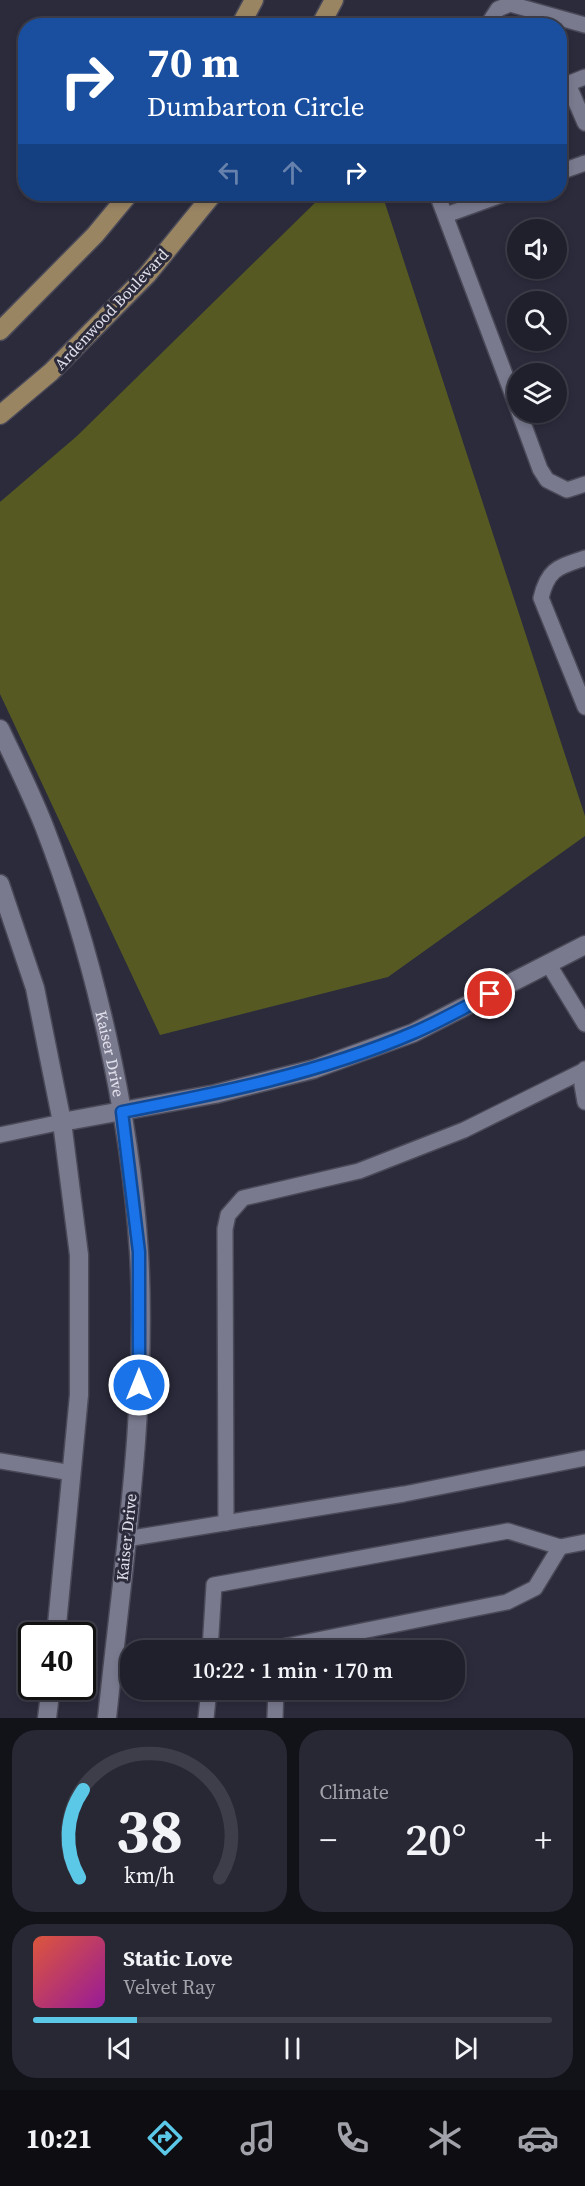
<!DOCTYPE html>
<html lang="en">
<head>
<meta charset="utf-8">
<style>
	:root { --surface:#20202d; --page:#282835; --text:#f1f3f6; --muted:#a2a3aa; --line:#3d3e49; --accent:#5bc8e7 }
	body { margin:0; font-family:"Source Serif 4",serif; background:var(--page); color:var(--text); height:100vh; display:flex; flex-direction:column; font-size:22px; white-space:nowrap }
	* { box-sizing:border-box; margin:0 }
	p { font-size:20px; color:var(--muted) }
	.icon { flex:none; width:33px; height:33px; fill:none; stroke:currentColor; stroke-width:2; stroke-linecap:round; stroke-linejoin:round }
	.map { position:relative; height:1718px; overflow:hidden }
	.drawer { display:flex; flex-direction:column; gap:12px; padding:12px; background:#121219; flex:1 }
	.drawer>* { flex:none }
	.guide { position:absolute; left:18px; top:18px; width:549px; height:183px; border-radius:24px; box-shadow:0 3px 9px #0003,0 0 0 2px var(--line); background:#1a4fa0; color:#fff; overflow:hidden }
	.tools { position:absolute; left:507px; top:219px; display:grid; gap:12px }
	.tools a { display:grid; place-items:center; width:60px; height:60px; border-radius:50%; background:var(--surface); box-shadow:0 3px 9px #0003,0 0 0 2px var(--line); font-size:30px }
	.speed { position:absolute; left:18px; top:1622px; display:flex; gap:12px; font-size:30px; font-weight:700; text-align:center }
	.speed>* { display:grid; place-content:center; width:78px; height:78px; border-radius:50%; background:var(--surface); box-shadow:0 3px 9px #0003,0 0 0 2px var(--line); line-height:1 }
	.speed .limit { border:3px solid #111; border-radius:9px; background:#fff; color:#111 }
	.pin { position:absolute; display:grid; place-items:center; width:51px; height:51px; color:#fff; margin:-26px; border:3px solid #fff; border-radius:50%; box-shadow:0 2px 6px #0007 }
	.me { position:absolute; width:66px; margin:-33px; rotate:0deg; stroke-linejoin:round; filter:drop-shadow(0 0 4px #0008) }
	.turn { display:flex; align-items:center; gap:21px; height:126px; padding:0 30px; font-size:27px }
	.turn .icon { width:78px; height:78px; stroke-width:2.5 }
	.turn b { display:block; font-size:42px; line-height:51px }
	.lanes { display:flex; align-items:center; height:57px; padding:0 30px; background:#0003; justify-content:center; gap:30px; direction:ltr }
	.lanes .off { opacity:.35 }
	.big { font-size:45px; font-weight:600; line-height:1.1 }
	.drawer .widget { flex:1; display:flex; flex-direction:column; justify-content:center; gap:9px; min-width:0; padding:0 21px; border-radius:24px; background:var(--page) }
	.drawer .dial { align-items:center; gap:0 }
	.dial svg { height:156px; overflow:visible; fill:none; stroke:var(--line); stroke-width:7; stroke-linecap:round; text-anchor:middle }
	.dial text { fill:var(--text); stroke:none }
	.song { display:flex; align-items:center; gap:18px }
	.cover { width:72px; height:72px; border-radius:9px; background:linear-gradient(135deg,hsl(10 70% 55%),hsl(300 70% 35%)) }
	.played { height:6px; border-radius:3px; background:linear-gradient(90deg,var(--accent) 20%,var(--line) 20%) }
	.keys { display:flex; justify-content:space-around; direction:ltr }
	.heat { display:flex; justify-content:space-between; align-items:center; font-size:33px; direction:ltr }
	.drawer .tiles { flex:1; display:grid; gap:12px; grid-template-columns:1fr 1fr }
	.widget:last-child { grid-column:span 2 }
	.trip { position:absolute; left:120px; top:1640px; width:345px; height:60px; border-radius:24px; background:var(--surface); box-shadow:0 3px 9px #0003,0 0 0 2px var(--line); font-weight:600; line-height:60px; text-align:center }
	.tab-bar { display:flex; height:96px; justify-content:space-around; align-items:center; background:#0d0d12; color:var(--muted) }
	.tab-bar .icon { width:42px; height:42px }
	.tab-bar .on { color:var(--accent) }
	.tab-bar b { font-size:27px; color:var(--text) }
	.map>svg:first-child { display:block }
	.green { fill:#565a22 }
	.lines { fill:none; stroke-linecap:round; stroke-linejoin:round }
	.lane-casing { stroke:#494958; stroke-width:18 }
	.secondary-casing { stroke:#494958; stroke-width:21 }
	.primary-casing { stroke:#494958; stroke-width:21 }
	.lane { stroke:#7a7a8f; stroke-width:15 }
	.secondary { stroke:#7a7a8f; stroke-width:18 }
	.primary { stroke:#9a8563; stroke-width:18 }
	.route-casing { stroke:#114b97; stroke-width:15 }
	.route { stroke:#1a73e8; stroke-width:10 }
	.labels { text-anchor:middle; stroke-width:6; stroke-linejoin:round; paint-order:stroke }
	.street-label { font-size:16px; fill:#e1e1ed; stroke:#2b2b3c }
</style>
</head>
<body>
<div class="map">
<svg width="585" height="1718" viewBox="0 0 585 1718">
	<rect width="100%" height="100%" fill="#2b2b3c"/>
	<polygon class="green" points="324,194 382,194 585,816 585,836 388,977 160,1035 0,694 0,502 77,436"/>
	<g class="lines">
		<defs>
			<g id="lane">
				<polyline points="487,26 498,9 510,4 585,25"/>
				<polyline points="568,84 585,123"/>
				<polyline points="560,87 585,77"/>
				<polyline points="560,172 585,163"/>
				<polyline points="437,194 518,409"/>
				<polyline points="446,215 504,194"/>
				<polyline points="519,412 540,469 547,480 567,490 585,484"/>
				<path d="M585 558C559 567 548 568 541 598L585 707"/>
				<polyline points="549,965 585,1024"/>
				<polyline points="585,1069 582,1085 585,1102"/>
				<polyline points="0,1135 62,1122"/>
				<polyline points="0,1461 72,1473"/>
				<polyline points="226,1523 225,1229 228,1215 243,1198 359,1171 464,1130 585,1070"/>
				<polyline points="126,1539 404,1494 585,1458"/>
				<polyline points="210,1650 214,1585 508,1531 560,1547 585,1542"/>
				<polyline points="267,1650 507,1602 535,1588 560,1547"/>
				<polyline points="112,1669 130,1668"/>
				<polyline points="206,1718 209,1689"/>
				<polyline points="275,1718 276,1689"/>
			</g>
			<g id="secondary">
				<path id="s1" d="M0 729C15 761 31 793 44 826 94 955 130 1113 139 1252 148 1405 123 1565 107 1718"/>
				<polyline points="0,884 35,988 62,1122 79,1255 79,1395 56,1635"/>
				<polyline points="62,1122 215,1094 314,1069 413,1033 585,945"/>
				<polyline points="47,1718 51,1686"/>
			</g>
			<g id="primary">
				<polyline points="240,26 254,0"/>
				<polyline points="320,26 334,0"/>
				<polyline points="0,331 95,235 129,194"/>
				<polyline points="0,415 51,372 147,275 213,194"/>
			</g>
		</defs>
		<use href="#lane" class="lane-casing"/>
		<use href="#secondary" class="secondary-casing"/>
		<use href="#primary" class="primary-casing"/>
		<use href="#lane" class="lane"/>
		<use href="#secondary" class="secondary"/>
		<use href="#primary" class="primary"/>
	</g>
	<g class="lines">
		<defs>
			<path id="route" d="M139 1385V1252L122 1112C220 1093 320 1073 413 1033 439 1022 465 1007 490 994"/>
		</defs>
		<use href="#route" class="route-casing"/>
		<use href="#route" class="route"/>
	</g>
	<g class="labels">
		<g class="street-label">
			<text transform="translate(111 309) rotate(-47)" y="6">Ardenwood Boulevard</text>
			<text dy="6" stroke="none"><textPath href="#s1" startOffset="344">Kaiser Drive</textPath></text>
			<text transform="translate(126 1537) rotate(-84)" y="6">Kaiser Drive</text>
		</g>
	</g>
</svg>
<div class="tools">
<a><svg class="icon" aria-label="sound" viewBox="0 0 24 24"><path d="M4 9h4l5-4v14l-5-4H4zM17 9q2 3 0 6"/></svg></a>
<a><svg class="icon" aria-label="search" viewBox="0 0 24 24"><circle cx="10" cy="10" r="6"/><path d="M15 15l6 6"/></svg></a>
<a><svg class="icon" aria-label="layers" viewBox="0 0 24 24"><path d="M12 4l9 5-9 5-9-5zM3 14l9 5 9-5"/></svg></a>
</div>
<div class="speed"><div class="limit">40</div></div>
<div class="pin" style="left:490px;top:994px;background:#d93025"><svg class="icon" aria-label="arrive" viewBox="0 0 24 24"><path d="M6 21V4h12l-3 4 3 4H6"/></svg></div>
<svg class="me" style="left:139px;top:1385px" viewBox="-20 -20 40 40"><circle r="17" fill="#1a73e8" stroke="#fff" stroke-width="3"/><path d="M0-11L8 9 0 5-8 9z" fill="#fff"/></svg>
<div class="trip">10:22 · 1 min · 170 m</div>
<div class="guide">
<div class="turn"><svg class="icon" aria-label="right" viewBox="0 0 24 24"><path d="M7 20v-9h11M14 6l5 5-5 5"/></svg><div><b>70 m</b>Dumbarton Circle</div></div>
<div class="lanes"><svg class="icon off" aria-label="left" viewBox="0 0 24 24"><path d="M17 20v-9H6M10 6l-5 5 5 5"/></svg><svg class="icon off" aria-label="ahead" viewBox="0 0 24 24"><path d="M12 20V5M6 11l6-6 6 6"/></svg><svg class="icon" aria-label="right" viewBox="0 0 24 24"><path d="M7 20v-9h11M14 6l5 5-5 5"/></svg></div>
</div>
</div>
<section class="drawer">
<div class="tiles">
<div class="widget dial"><svg viewBox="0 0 100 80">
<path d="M14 69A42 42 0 1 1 86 69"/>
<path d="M14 69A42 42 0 0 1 16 24" stroke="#5bc8e7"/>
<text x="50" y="56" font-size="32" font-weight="700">38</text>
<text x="50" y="72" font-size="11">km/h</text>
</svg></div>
<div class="widget"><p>Climate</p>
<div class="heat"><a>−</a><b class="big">20°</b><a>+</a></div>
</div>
<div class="widget">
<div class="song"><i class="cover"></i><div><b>Static Love</b><p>Velvet Ray</p></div></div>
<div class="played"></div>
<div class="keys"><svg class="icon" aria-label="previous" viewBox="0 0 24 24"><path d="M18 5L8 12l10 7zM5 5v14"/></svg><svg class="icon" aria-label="pause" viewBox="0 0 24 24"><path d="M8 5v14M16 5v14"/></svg><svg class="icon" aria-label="next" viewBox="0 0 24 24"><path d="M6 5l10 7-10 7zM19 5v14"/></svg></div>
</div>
</div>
</section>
<nav class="tab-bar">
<b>10:21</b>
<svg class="icon on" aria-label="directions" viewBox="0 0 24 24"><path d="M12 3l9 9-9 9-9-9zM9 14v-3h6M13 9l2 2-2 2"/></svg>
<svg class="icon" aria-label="music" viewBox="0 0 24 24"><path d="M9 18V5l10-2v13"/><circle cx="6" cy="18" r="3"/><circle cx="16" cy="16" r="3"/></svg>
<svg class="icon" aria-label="phone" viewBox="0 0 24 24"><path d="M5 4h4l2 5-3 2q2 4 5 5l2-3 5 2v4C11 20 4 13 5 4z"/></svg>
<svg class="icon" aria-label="climate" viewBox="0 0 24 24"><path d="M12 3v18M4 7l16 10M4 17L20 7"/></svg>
<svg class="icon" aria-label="car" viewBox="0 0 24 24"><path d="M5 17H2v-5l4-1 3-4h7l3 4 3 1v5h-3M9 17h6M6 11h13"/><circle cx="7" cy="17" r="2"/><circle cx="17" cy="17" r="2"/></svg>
</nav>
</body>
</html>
